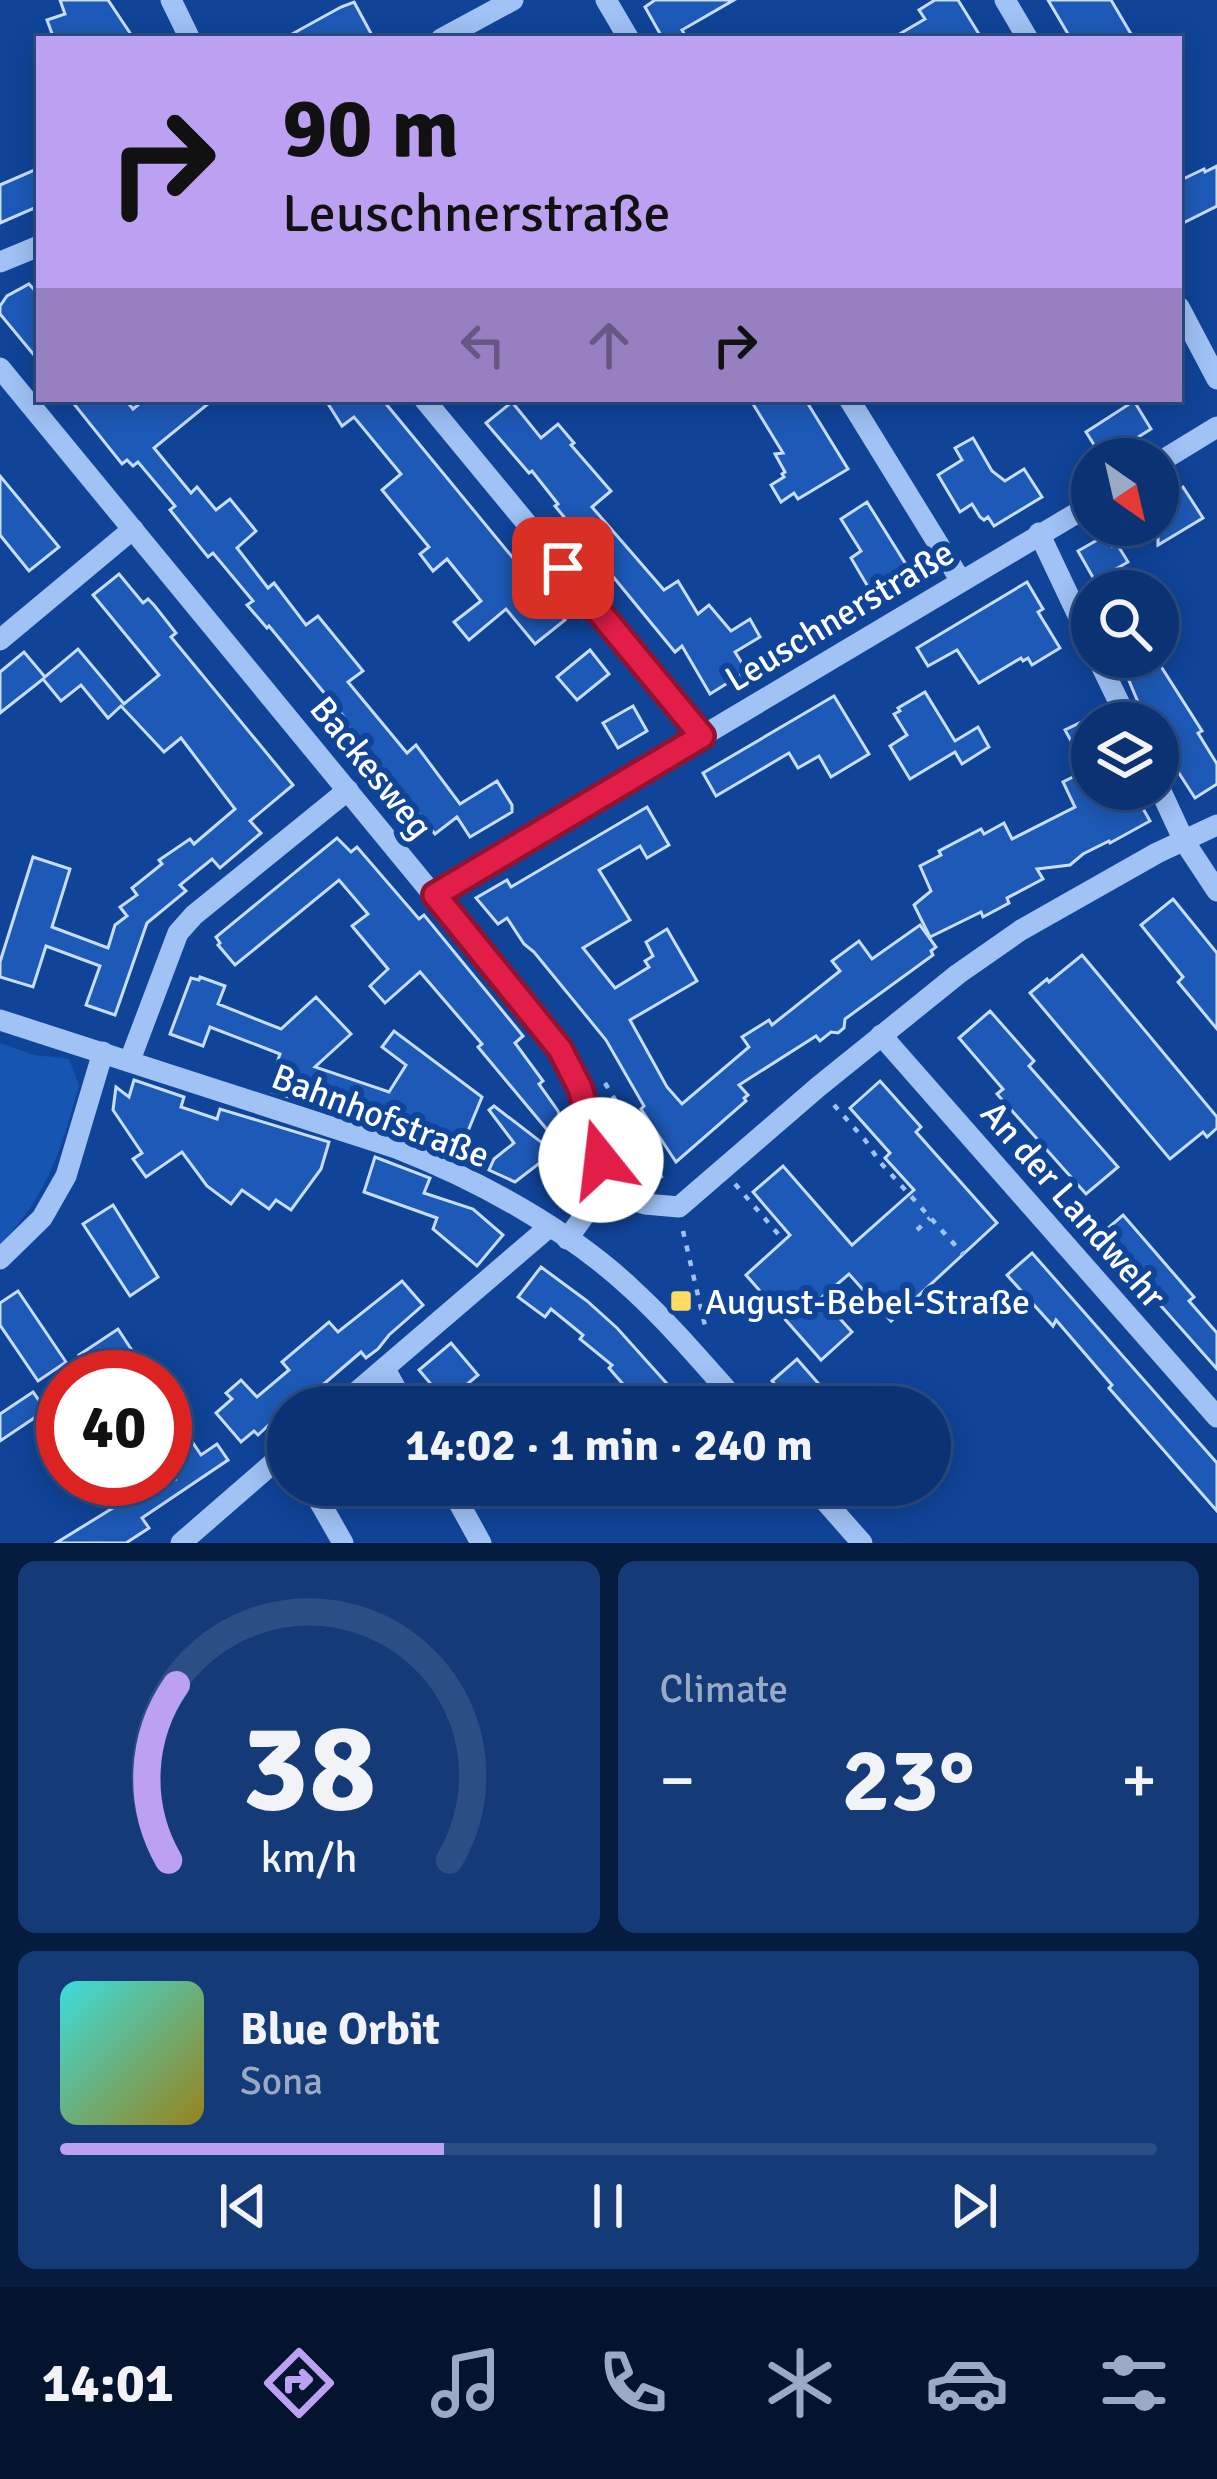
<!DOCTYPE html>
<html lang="en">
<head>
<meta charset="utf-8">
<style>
	:root { --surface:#0b3373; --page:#143b78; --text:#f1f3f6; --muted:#9aaac4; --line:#2b4e85; --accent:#bca0f2 }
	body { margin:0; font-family:Signika,sans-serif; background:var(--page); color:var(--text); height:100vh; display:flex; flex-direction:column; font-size:45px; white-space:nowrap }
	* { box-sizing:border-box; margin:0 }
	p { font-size:39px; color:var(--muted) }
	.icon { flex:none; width:66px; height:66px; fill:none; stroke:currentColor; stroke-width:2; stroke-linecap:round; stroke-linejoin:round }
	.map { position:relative; height:1543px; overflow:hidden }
	.side { display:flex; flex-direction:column; gap:18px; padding:18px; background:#061c3f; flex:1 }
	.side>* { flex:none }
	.top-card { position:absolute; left:36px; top:36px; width:1146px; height:366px; border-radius:0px; box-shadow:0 6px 30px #0003,0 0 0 3px var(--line); background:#bca0f2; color:#111; overflow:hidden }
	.needle { width:78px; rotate:146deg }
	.controls { position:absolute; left:1071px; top:438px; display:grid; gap:24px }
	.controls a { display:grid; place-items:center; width:108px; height:108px; border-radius:50%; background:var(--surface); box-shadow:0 6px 30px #0003,0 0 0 3px var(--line); font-size:60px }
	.speed { position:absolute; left:36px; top:1350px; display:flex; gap:24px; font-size:60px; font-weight:700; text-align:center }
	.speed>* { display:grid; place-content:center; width:156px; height:156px; border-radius:50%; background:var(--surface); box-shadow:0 6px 30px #0003,0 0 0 3px var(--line); line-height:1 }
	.speed .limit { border:18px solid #d22; background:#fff; color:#111 }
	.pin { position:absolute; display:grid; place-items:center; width:102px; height:102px; color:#fff; margin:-51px; border-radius:24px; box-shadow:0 6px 18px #0006 }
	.me { position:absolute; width:132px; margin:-66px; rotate:344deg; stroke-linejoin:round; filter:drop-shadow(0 0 9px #0008) }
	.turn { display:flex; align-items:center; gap:42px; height:252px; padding:0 48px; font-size:54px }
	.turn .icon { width:156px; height:156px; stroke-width:2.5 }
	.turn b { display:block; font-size:84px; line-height:102px }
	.lanes { display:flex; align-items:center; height:114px; padding:0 48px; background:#0003; justify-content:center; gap:60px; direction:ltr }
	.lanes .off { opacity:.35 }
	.big { font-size:90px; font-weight:800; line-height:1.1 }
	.side .card { flex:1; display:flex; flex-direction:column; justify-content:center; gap:18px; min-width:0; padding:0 42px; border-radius:18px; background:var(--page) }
	.side .dial { align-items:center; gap:0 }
	.dial svg { height:312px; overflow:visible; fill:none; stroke:var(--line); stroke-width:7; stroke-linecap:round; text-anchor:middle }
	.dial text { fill:var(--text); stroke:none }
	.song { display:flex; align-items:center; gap:36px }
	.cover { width:144px; height:144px; border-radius:18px; background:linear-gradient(135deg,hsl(180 70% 55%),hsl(50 70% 35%)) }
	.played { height:12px; border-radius:6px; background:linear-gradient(90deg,var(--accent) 35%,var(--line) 35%) }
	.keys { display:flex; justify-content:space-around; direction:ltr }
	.heat { display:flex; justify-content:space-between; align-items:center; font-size:66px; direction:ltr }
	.side .tiles { flex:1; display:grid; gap:18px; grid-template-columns:1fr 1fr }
	.card:last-child { grid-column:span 2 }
	.trip { position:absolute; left:267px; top:1386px; width:684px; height:120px; border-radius:60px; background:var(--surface); box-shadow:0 6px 30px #0003,0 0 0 3px var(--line); font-weight:800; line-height:120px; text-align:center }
	.menu { display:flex; height:192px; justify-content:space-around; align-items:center; background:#04142e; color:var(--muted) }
	.menu .icon { width:84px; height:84px }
	.menu .active { color:var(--accent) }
	.menu b { font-size:54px; color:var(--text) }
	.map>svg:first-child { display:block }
	.green { fill:#1755b3 }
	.building { fill:#1d5ab8; stroke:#c9defe; stroke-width:3 }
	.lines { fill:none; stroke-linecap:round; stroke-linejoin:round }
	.path { stroke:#a0c2f5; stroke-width:4.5; stroke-dasharray:6 9; stroke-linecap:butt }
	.minor { stroke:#a0c2f5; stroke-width:21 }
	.route-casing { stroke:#92132f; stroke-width:30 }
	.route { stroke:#e11d48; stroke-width:21 }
	.poi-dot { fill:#ffdb64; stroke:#0f4499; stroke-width:4.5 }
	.labels { text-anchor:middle; stroke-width:12; stroke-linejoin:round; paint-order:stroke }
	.street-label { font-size:36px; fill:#fff; stroke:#0f4499 }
	.poi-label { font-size:36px; fill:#fff; stroke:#0f4499; text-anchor:start }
</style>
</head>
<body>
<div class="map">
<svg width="1217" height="1543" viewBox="0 0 1217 1543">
	<rect width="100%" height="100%" fill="#0f4499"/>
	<path class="green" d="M0 1043 34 1055 69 1059 79 1085C61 1150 48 1194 0 1245Z"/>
	<g class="building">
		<polygon points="60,0 108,0 134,39 54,39 47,20 65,14"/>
		<polygon points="655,0 734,0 682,30 687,39 663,39 645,7"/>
		<polygon points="935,0 958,0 982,39 891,39 925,19 919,10"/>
		<polygon points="1048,0 1111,0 1134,39 1071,39"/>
		<polygon points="354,2 374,39 283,39 341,7"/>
		<polygon points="1217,166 1217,206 1179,225 1179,181 1204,169 1205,172"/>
		<polygon points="39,168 39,206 0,223 0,185"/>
		<polygon points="29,284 39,295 39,361 0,314 0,306 7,296"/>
		<polygon points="70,399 125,399 133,409 145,399 214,399 154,448 191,493 197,487 216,510 230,499 256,531 237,548 268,588 274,583 306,625 318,616 363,671 348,682 407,753 416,745 460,804 497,781 512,805 512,812 470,837 457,817 435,834 342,719 344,717 269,626 267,628 247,605 253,601 213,553 208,557 170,510 175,506 138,462 133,466 127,460 122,464"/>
		<polygon points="325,399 382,399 546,598 554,592 565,606 558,612 565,620 535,644 506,609 469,640 454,622 481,601 447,559 433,571 420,554 429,547 382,490 401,474 354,417 342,426"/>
		<polygon points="750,399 805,399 848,469 798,499 794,493 781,502 771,485 784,477 782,474 785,472 775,454 783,453"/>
		<polygon points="1134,401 1151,429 1103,459 1086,432"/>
		<polygon points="512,402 541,438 558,424 574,443 571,445 611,491 592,507 664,590 678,581 698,614 709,605 731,631 750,619 760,637 735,652 747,671 710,694 682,646 675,652 555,506 558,504 532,471 529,473 486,423"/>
		<polygon points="973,438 992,471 1005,481 1024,469 1042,497 994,526 988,517 984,520 980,517 972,504 960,512 938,475 962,460 955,448"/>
		<polygon points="0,476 59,547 29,571 0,535"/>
		<polygon points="1183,487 1203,518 1158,545 1158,502"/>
		<polygon points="867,502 912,574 874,597 851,558 861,551 841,519"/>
		<polygon points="1106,535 1112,546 1117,544 1128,562 1095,581 1078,551"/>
		<polygon points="119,574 143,603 148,599 154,605 176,633 171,637 293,785 250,821 261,833 220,868 212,859 180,885 186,891 147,923 115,1015 86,1005 100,966 46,946 33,987 0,977 0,962 33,857 70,869 52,927 108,948 115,925 127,916 120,907 137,895 132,888 162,864 159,860 190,839 194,844 235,809 181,738 164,752 121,706 108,718 81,685 61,701 43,679 0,713 0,672 24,652 45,677 78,649 124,704 159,675 93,595"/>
		<polygon points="1027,582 1043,609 1038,612 1060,648 1032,665 1028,658 1023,661 1021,658 979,683 957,650 928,666 917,648"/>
		<polygon points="590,650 609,674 577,700 557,677"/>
		<polygon points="1119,657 1155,657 1202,731 1198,733 1217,764 1217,784 1195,798 1166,753 1169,752 1158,734 1158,723 1151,723 1138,702"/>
		<polygon points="925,692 955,741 978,727 989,747 962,764 955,752 910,779 890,746 907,735 894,714 900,711 898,708"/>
		<polygon points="834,696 869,754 831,777 819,756 798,768 789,753 716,796 703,773"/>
		<polygon points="633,706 647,731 618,748 603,723"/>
		<polygon points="1092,717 1092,789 1132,789 1150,821 1110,843 1109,841 1083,854 1070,865 1037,869 1043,879 1007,898 1009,903 983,917 981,912 930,937 914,905 931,891 920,866 941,855 939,851 981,829 984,834 1004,823 1012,839 1075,807 1063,782 1087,770 1065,730"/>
		<polygon points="647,807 669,845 647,858 640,846 599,870 630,920 583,948 615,988 649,967 645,961 653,956 646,942 667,929 697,981 630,1020 667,1087 682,1104 749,1047 742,1037 769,1020 772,1025 840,971 832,961 859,941 872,959 920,925 936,947 931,951 933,955 845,1019 844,1028 838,1033 831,1032 820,1041 816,1036 739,1085 748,1095 744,1098 746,1101 676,1162 641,1109 644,1106 606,1040 534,952 524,944 507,918 498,924 476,898 507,880 511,887"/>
		<polygon points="337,838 351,852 357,847 419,919 424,915 523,1036 515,1043 543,1081 539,1084 558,1111 574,1162 478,1047 482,1044 420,972 385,1003 370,986 388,969 352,926 368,914 339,880 235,965 218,945 220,943 216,937"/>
		<polygon points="1173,899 1217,953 1217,1029 1178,982 1183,977 1141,925"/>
		<polygon points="1082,955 1217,1117 1217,1128 1207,1137 1203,1132 1170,1159 1030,993 1047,979 1049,982"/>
		<polygon points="200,977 225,986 218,1004 281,1029 316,997 351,1034 315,1067 389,1092 406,1065 382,1047 394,1031 482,1097 463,1143 421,1125 418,1136 413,1135 412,1138 384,1128 385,1125 272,1092 273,1087 270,1085 280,1054 210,1027 203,1046 170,1034 191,978 199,980"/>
		<polygon points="990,1011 1034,1061 1029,1066 1118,1167 1086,1194 997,1094 1003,1089 959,1038"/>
		<polygon points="134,1080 184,1097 181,1107 217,1119 220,1109 329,1142 321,1169 291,1210 276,1200 269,1209 242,1190 231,1204 207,1186 182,1152 146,1177 133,1159 142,1153 113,1110 116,1087 129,1097"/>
		<polygon points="880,1081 921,1127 916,1132 997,1223 891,1321 849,1274 821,1298 852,1332 821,1360 746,1275 790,1235 753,1192 783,1166 852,1245 914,1190 885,1158 890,1153 850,1108"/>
		<polygon points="494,1106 554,1152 515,1182 489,1170 494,1159 514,1143 489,1110"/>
		<polygon points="375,1157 430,1178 424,1193 473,1209 503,1235 477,1266 433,1229 437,1218 364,1192"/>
		<polygon points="113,1205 158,1277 130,1296 83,1224"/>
		<polygon points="1123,1215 1194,1297 1189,1301 1217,1333 1217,1369 1099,1236"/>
		<polygon points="1032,1253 1217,1463 1217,1511 1109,1388 1112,1385 1056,1320 1053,1326 1007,1275"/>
		<polygon points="541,1267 587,1301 617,1328 688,1407 643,1407 609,1368 612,1365 580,1339 583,1335 551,1309 545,1317 518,1297"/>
		<polygon points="402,1281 423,1305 389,1335 378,1349 366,1358 361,1352 311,1395 322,1407 288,1407 258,1435 254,1431 241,1442 216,1413 232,1399 226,1393 241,1380 257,1397 289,1370 282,1362 329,1322 338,1332"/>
		<polygon points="18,1291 66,1362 38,1381 0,1325 0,1303"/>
		<polygon points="118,1329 135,1355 102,1377 94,1377 79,1355"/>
		<polygon points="451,1343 478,1375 446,1402 419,1370"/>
		<polygon points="797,1359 839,1407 795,1407 772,1381"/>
		<polygon points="33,1392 46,1410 0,1441 0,1414"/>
		<polygon points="193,1443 201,1455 217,1444 228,1460 142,1518 149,1528 126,1543 56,1543 147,1487 141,1479 175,1479 166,1465"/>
	</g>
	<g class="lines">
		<g class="path">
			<polyline points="605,1083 664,1182"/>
			<polyline points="834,1105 865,1140 880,1162 964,1255"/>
			<polyline points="735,1184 779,1235"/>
			<polyline points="917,1230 930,1218"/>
			<polyline points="683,1231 706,1330"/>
		</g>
		<g class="minor">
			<polyline points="171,0 190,39"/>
			<polyline points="606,0 629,39"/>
			<polyline points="1005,0 1028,39"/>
			<polyline points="441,39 513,0"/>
			<polyline points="0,262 39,246"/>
			<polyline points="1179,307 1217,379"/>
			<path d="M0 368 560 1049C581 1081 609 1151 598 1188 592 1207 579 1223 567 1239"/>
			<polyline points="424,399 702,736"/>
			<polyline points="849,399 961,581"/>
			<polyline points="1158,463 1217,427"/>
			<polyline points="1039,533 1092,645"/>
			<polyline points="0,640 133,529"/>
			<polyline points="1097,657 1129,723"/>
			<polyline points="1158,785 1184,841 1217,891"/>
			<polyline points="435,895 1092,504"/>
			<path d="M0 1020 396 1148C478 1180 570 1230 634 1291 673 1327 707 1368 742 1407"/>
			<polyline points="881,1035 1217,1417"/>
			<polyline points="130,1060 178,933 194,915 348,790"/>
			<polyline points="598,1190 645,1204 679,1207 818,1087 958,974 1021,930 1157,853 1217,825"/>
			<polyline points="0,1259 42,1218 66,1176 103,1052"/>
			<polyline points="385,1369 406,1407"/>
			<polyline points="339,1407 549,1227"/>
			<polyline points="310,1485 343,1543"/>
			<polyline points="449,1485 481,1543"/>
			<polyline points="811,1485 862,1543"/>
			<polyline points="181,1543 288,1450"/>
		</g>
	</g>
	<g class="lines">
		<defs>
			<polyline id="route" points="563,568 702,736 435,895 560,1049 580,1088 601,1160"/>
		</defs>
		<use href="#route" class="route-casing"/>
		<use href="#route" class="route"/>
	</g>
	<rect class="poi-dot" x="669" y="1289" width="24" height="24" rx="6"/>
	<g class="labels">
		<g class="street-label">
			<text transform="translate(839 615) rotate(-31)" y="13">Leuschnerstraße</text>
			<text transform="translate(372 767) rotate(51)" y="13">Backesweg</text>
			<text transform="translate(381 1115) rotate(21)" y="13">Bahnhofstraße</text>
			<text transform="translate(1074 1204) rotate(49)" y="13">An der Landwehr</text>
		</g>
		<g class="poi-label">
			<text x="705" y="1314">August-Bebel-Straße</text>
		</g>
	</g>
</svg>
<div class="controls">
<a><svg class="needle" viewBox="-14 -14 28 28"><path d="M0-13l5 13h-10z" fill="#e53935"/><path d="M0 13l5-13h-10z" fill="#9aaac4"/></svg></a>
<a><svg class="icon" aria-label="search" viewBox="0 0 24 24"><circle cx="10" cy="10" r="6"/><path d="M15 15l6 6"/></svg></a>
<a><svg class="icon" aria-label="layers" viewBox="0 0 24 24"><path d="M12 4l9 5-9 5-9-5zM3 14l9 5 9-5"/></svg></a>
</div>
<div class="speed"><div class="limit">40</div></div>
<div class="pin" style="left:563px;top:568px;background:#d93025"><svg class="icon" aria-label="arrive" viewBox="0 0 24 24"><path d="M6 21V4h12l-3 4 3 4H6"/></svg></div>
<svg class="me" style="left:601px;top:1160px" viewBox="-20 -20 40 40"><circle r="19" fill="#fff"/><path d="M0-13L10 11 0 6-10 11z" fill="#e11d48"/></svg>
<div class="trip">14:02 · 1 min · 240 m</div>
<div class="top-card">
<div class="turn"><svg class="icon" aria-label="right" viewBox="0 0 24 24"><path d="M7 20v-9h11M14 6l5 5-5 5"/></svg><div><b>90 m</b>Leuschnerstraße</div></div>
<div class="lanes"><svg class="icon off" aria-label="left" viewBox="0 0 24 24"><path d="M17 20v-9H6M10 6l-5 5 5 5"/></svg><svg class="icon off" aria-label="ahead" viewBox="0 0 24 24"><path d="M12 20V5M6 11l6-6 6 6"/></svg><svg class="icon" aria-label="right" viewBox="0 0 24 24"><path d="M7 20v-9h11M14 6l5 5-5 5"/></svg></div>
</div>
</div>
<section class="side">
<div class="tiles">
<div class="card dial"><svg viewBox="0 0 100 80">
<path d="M14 69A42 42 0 1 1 86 69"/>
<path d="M14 69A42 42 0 0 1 16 24" stroke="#bca0f2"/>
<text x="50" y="56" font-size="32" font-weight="700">38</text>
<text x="50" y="72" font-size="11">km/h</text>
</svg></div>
<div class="card"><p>Climate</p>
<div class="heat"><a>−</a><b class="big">23°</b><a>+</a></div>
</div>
<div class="card">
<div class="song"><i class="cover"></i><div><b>Blue Orbit</b><p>Sona</p></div></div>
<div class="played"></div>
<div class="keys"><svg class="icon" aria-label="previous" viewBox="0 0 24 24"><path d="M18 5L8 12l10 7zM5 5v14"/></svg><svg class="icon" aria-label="pause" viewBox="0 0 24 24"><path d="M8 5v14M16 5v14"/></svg><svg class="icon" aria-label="next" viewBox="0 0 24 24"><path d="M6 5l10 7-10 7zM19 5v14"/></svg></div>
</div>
</div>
</section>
<nav class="menu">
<b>14:01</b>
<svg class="icon active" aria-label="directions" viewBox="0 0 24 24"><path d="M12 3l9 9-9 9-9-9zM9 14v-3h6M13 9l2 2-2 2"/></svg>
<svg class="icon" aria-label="music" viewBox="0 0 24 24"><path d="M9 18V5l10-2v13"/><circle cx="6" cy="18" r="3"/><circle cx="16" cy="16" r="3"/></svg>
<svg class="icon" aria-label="phone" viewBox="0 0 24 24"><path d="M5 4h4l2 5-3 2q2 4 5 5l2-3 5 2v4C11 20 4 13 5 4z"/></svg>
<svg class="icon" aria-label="climate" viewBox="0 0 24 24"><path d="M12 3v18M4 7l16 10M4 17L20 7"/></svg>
<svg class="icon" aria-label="car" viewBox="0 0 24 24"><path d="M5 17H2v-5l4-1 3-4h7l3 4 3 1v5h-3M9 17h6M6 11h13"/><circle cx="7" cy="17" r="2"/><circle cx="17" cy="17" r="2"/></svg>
<svg class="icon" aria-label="filters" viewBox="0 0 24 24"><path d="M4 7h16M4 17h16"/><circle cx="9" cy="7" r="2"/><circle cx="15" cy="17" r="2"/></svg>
</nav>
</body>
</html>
